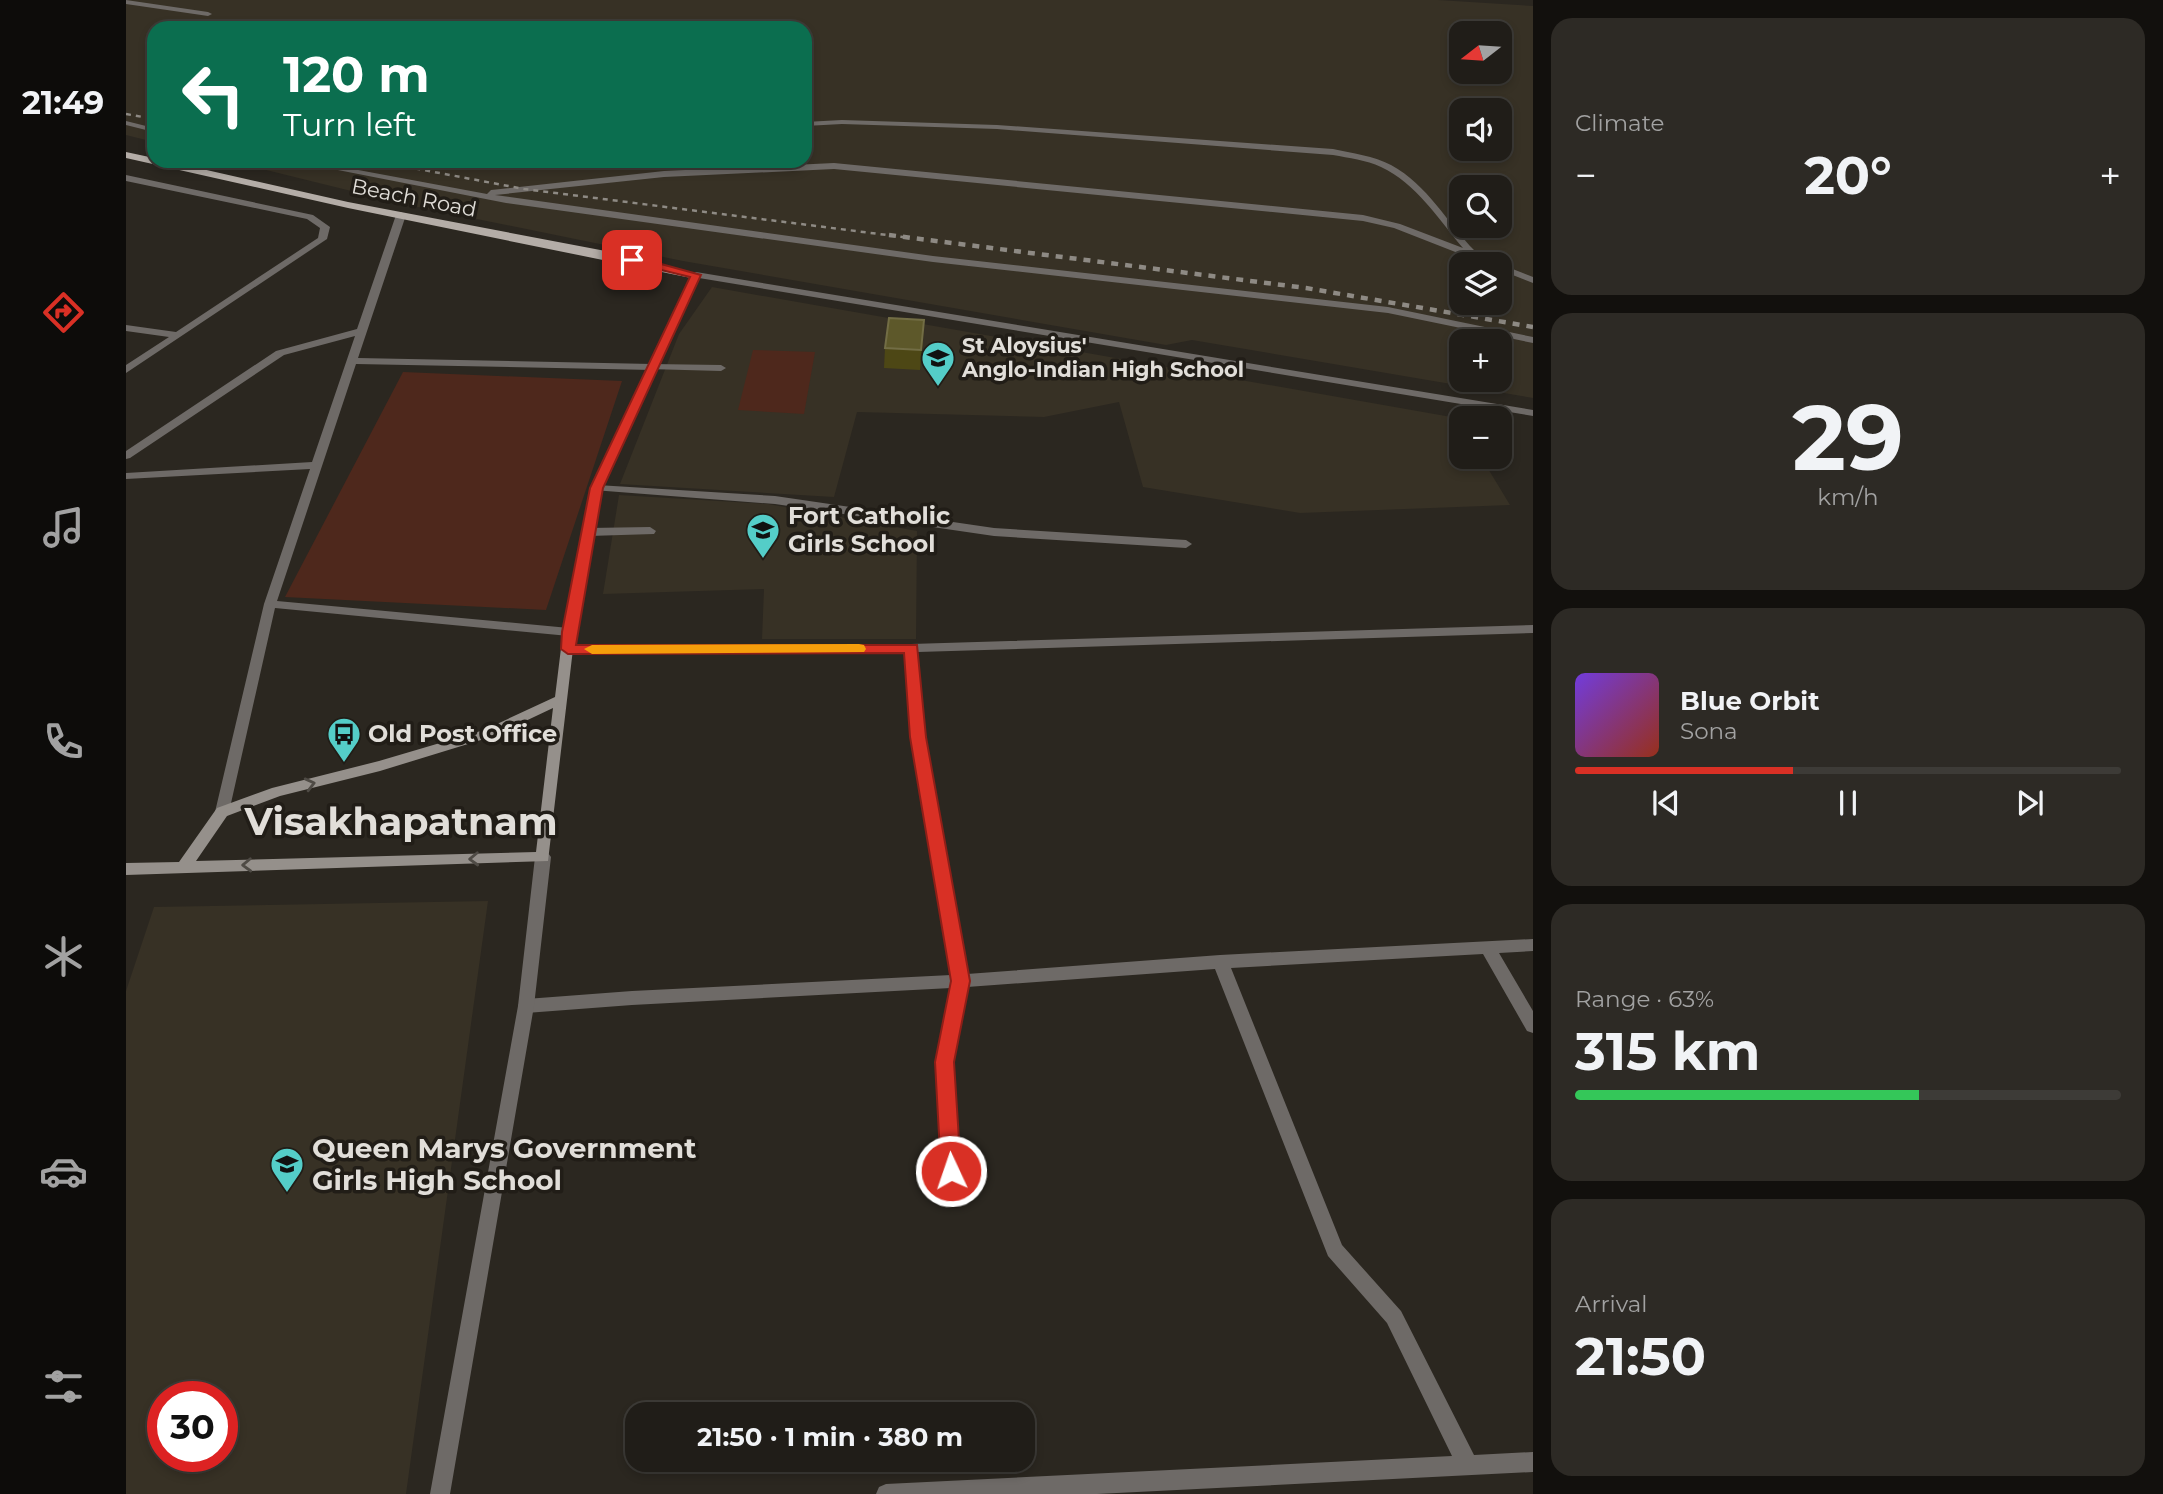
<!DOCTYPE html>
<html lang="en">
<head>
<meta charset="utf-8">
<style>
	:root { --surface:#201d18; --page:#2d2a25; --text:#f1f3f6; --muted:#a2a2a2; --line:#3d3b37; --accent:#d93025 }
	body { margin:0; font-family:Montserrat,sans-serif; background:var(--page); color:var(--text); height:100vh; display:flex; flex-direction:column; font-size:26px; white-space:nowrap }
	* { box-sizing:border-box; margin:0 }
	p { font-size:23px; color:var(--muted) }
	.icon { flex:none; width:38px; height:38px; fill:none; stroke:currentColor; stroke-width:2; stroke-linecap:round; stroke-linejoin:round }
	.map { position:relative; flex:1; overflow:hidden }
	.drawer { display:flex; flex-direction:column; gap:18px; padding:18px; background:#12100d; width:630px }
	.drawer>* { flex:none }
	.banner { position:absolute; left:21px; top:21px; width:665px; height:147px; border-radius:21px; box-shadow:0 4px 10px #0003,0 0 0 2px var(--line); background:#0b6e4f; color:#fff; overflow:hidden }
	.needle { width:46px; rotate:253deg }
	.tools { position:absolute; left:1323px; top:21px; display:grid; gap:14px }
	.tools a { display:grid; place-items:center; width:63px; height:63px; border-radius:14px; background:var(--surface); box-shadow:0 4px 10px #0003,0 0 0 2px var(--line); font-size:35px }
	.speed { position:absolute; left:21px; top:1381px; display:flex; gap:14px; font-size:35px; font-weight:700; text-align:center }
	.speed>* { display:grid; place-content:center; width:91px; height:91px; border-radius:50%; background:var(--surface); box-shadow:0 4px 10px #0003,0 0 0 2px var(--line); line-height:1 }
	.speed .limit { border:10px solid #d22; background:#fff; color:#111 }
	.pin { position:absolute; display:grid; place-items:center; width:60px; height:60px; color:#fff; margin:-30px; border-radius:14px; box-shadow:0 4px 10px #0006 }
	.me { position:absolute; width:77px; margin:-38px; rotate:357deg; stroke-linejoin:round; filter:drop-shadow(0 0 5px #0008) }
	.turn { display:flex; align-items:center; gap:24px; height:147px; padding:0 21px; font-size:32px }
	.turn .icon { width:91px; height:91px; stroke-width:2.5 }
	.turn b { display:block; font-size:49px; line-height:60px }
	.big { font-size:52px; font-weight:700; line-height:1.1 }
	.drawer .widget { flex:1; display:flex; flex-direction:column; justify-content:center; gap:10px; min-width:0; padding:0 24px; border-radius:21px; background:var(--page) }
	.drawer .dial { align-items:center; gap:0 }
	.dial b { font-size:91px; line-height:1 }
	.song { display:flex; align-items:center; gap:21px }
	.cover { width:84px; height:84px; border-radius:10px; background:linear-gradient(135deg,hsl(260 70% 55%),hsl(10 70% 35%)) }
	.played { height:7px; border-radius:4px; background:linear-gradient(90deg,var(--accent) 40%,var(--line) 40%) }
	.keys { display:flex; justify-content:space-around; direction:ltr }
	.heat { display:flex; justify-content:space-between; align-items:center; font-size:38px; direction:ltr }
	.charge { height:10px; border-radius:5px; background:linear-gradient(90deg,#34c759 63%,var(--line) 0) }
	.trip { position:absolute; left:499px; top:1402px; width:410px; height:70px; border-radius:21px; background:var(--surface); box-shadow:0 4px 10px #0003,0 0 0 2px var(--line); font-weight:700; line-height:70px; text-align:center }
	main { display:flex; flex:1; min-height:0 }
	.menu { display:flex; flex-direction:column; width:126px; justify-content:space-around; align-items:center; background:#0d0c0a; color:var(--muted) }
	.menu .icon { width:49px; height:49px }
	.menu .on { color:var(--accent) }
	.menu b { font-size:32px; color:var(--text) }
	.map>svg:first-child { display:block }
	.built { fill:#373125; fill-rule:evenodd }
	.green { fill:#4e281c }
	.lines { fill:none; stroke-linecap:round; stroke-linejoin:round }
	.service { fill:#6e6a67; fill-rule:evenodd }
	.minor { fill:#6e6a67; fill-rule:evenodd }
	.tertiary { fill:#6e6a67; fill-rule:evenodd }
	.secondary { fill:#95908b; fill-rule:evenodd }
	.primary { fill:#b4ada7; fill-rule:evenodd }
	.rail-far1 { stroke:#8e8a84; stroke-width:2.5; stroke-dasharray:5 5; stroke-linecap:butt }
	.rail { stroke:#8e8a84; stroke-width:4.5; stroke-dasharray:7 7; stroke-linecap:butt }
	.wall { fill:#4d4715 }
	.shaded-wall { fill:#393410 }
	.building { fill:#5d582a; stroke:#726d45; stroke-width:2 }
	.oneway { stroke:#4f4b45 }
	.route { fill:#d93025; stroke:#8d1f18; stroke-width:2 }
	.slow { fill:#f59e0b }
	.labels { text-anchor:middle; stroke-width:7; stroke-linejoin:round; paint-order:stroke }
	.far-street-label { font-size:21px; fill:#e1ded9; stroke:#211d17 }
	.far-poi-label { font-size:21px; font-weight:bold; fill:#e1ded9; stroke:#211d17; text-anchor:start }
	.poi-label { font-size:24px; font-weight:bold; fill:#e1ded9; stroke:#211d17; text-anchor:start }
	.near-poi-label { font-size:28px; font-weight:bold; fill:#e1ded9; stroke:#211d17; text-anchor:start }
	.town-label { font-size:38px; font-weight:bold; fill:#e1ded9; stroke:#211d17 }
</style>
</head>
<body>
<main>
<nav class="menu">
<b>21:49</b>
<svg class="icon on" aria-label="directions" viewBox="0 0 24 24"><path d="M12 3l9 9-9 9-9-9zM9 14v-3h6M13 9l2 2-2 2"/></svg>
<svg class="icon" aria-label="music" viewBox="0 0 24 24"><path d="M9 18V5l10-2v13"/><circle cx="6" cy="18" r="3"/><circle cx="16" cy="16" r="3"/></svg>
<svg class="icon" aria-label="phone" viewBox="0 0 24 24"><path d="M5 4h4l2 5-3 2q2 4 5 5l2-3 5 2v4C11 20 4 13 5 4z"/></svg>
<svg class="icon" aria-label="climate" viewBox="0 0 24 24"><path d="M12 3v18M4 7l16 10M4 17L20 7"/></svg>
<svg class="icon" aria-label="car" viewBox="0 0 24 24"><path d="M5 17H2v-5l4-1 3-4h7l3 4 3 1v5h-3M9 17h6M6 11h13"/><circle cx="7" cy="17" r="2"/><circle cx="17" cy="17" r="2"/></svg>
<svg class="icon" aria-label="filters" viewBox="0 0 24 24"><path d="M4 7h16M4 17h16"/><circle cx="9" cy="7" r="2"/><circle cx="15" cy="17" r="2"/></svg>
</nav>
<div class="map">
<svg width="1407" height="1494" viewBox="0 0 1407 1494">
	<rect width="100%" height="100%" fill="#2b2720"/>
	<g class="built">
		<path d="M0 0H1312L1407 6V398L1066 340 1040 345 557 261 282 205 104 161H679V28H28V142L0 135ZM1335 33H1374V72H1335ZM1335 110H1374V149H1335ZM1335 187H1374V226H1335ZM1335 264H1374V303H1335ZM1335 341H1374V380H1335Z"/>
		<polygon points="586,287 1331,418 1335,425 1335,457 1355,457 1384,505 1174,513 1017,487 993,402 918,417 731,412 708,497 494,484 553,334"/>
		<polygon points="493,495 642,504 791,531 790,639 636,639 638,589 477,594"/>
		<path d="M362 901 280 1494H0V991L28 907ZM37 1396H96V1456H37Z"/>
	</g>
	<g class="green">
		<polygon points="627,350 689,352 678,414 612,410"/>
		<polygon points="277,372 496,381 420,610 159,597"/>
	</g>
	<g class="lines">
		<g class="service">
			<polygon points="0,0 82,12 86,14 82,16 0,4"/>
			<path d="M716 120 871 125 1207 149C1226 153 1248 156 1265 165 1302 185 1321 223 1349 251 1355 258 1366 259 1373 264H1360L1268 228 1237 221 708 169 538 177 369 195 807 256 1262 307 1407 337V343L1262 313 807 262 380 203 166 161H184L361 194 365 190 538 171 708 163 1237 215 1274 224 1337 248C1313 220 1290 183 1255 167 1240 160 1223 158 1207 155L871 129 716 124 679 126V122Z"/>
			<polygon points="0,121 28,128 28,132 0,125"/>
			<polygon points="1374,264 1407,277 1407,283 1374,270"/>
			<polygon points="526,364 595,365 600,368 595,371 522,369 522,365"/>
			<polygon points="524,527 530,531 528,534 463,536 457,532 463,528"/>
		</g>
		<g class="minor">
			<polygon points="0,175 187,215 204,227 201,239 0,373 0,365 43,337 0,331 0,325 50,332 192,238 194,228 181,219 0,181"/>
			<polygon points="275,212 280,215 232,358 526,364 531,367 526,370 230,364 151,601 443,628 449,632 443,636 149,608 103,812 101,816 91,816 89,812 138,604 184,469 0,479 0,473 186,462 229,336 158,355 4,458 0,459 0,451 150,351 231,329 270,215"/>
			<polygon points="471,485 649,496 868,528 1060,540 1066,544 1060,548 868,536 649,504 467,490 467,486"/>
			<polygon points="1407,625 1407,633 792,652 799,737 841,974 1094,955 1407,939 1407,951 1373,953 1407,1011 1407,1033 1401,1031 1357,954 1105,968 1216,1245 1275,1311 1348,1455 1407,1452 1407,1472 971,1494 750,1494 753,1487 760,1484 1326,1456 1261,1323 1202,1256 1089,969 841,987 827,1062 834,1171 831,1177 825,1179 819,1177 816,1171 811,1062 825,988 506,1005 400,1013 394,1011 392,1006 394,1001 400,999 506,991 825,975 785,737 779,652 442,654 437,653 435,650 437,647 785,644"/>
		</g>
		<g class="tertiary">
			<polygon points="570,272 1407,410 1407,416 567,277 565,275"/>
			<polygon points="417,851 422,853 425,857 408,1006 324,1494 304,1494 392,1006 409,857 412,853"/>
		</g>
		<path class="secondary" d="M567 273 575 275 477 488 449 632 422 861 0 875V863L53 862 91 808 146 788 253 761 358 730 429 697 437 632 465 488ZM427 708 410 852 70 861 101 816 154 796 254 771 368 736Z"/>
		<polygon class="primary" points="0,152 28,158 28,161 41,161 222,202 506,256 576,275 570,279 222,208 0,158"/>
		<g class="rail-far1">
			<polyline points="0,114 28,119"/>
			<polyline points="250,161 398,189 777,237"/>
		</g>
		<polyline class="rail" points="763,235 1180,288 1407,327"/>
	</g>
	<polygon class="wall" points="797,341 794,370 758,368 759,348"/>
	<polygon class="shaded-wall" points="798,320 797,341 794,370 795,350"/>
	<polygon class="building" points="763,318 798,320 795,350 759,348"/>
	<defs><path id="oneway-chevron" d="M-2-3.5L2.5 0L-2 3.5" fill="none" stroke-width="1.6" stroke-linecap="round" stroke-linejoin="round" transform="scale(1.75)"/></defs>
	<g class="oneway">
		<use href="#oneway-chevron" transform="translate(184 784) rotate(-14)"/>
		<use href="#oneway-chevron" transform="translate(348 859) rotate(178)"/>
		<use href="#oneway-chevron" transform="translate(121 865) rotate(178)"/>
	</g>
	<polygon class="route" points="506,256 575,275 477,488 450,645 791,645 800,737 844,981 828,1062 835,1171 832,1177 825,1180 818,1177 815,1171 809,1062 825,981 784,737 778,653 442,654 435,649 436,632 464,488 564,277 502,262 501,260"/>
	<polygon class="slow" points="733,644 738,645 740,649 738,652 466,654 458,649 466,645"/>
	<defs>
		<symbol id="school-pin" viewBox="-11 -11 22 30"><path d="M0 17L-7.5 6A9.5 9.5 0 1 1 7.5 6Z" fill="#54cdc8" stroke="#211d17"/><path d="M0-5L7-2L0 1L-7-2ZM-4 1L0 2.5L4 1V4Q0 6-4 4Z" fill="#111"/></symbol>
		<symbol id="bus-pin" viewBox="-11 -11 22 30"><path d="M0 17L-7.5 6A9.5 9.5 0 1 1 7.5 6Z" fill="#54cdc8" stroke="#211d17"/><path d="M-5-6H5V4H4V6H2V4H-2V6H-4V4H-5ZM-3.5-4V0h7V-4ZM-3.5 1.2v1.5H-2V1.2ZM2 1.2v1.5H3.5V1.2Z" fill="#111"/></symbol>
	</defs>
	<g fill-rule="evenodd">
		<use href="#school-pin" x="793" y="339" width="38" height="52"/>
		<use href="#school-pin" x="618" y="511" width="38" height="52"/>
		<use href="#bus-pin" x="199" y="715" width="38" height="52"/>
		<use href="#school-pin" x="142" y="1145" width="38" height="52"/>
	</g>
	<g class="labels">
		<g class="far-street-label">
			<text transform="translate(288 198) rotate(11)" y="7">Beach Road</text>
		</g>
		<g class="far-poi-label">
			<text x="836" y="353">St Aloysius'<tspan x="836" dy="24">Anglo-Indian High School</tspan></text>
		</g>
		<g class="poi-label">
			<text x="662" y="524">Fort Catholic<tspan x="662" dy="28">Girls School</tspan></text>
			<text x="242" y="742">Old Post Office</text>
		</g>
		<g class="near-poi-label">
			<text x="186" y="1158">Queen Marys Government<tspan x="186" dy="32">Girls High School</tspan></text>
		</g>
		<g class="town-label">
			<text x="275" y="835">Visakhapatnam</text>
		</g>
	</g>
</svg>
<div class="tools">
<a><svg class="needle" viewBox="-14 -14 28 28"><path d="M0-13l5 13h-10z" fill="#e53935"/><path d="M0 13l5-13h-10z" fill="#a2a2a2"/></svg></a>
<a><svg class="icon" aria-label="sound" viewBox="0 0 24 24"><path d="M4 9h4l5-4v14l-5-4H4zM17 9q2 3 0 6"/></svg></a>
<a><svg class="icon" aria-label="search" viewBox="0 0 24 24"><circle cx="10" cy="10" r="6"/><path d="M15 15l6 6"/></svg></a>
<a><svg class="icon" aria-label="layers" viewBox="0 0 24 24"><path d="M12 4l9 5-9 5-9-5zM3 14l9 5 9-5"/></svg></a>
<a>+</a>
<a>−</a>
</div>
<div class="speed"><div class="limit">30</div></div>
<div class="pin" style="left:506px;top:260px;background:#d93025"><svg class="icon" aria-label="arrive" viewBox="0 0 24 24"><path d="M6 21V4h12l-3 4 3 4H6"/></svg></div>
<svg class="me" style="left:825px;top:1171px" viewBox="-20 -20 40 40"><circle r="17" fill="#d93025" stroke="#fff" stroke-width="3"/><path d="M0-11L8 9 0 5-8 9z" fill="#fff"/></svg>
<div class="trip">21:50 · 1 min · 380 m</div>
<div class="banner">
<div class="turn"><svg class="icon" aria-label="left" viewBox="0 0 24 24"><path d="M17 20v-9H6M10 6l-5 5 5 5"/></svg><div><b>120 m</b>Turn left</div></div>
</div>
</div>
<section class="drawer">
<div class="widget"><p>Climate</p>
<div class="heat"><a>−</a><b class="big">20°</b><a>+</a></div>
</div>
<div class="widget dial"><b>29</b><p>km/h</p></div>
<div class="widget">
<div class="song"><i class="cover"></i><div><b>Blue Orbit</b><p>Sona</p></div></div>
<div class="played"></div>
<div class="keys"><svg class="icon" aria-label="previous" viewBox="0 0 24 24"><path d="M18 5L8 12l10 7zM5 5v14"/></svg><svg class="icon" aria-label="pause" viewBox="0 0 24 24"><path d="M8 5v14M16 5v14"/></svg><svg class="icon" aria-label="next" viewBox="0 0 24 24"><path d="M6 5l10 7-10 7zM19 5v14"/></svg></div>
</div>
<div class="widget"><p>Range · 63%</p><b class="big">315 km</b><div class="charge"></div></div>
<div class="widget"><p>Arrival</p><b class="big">21:50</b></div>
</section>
</main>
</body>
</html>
